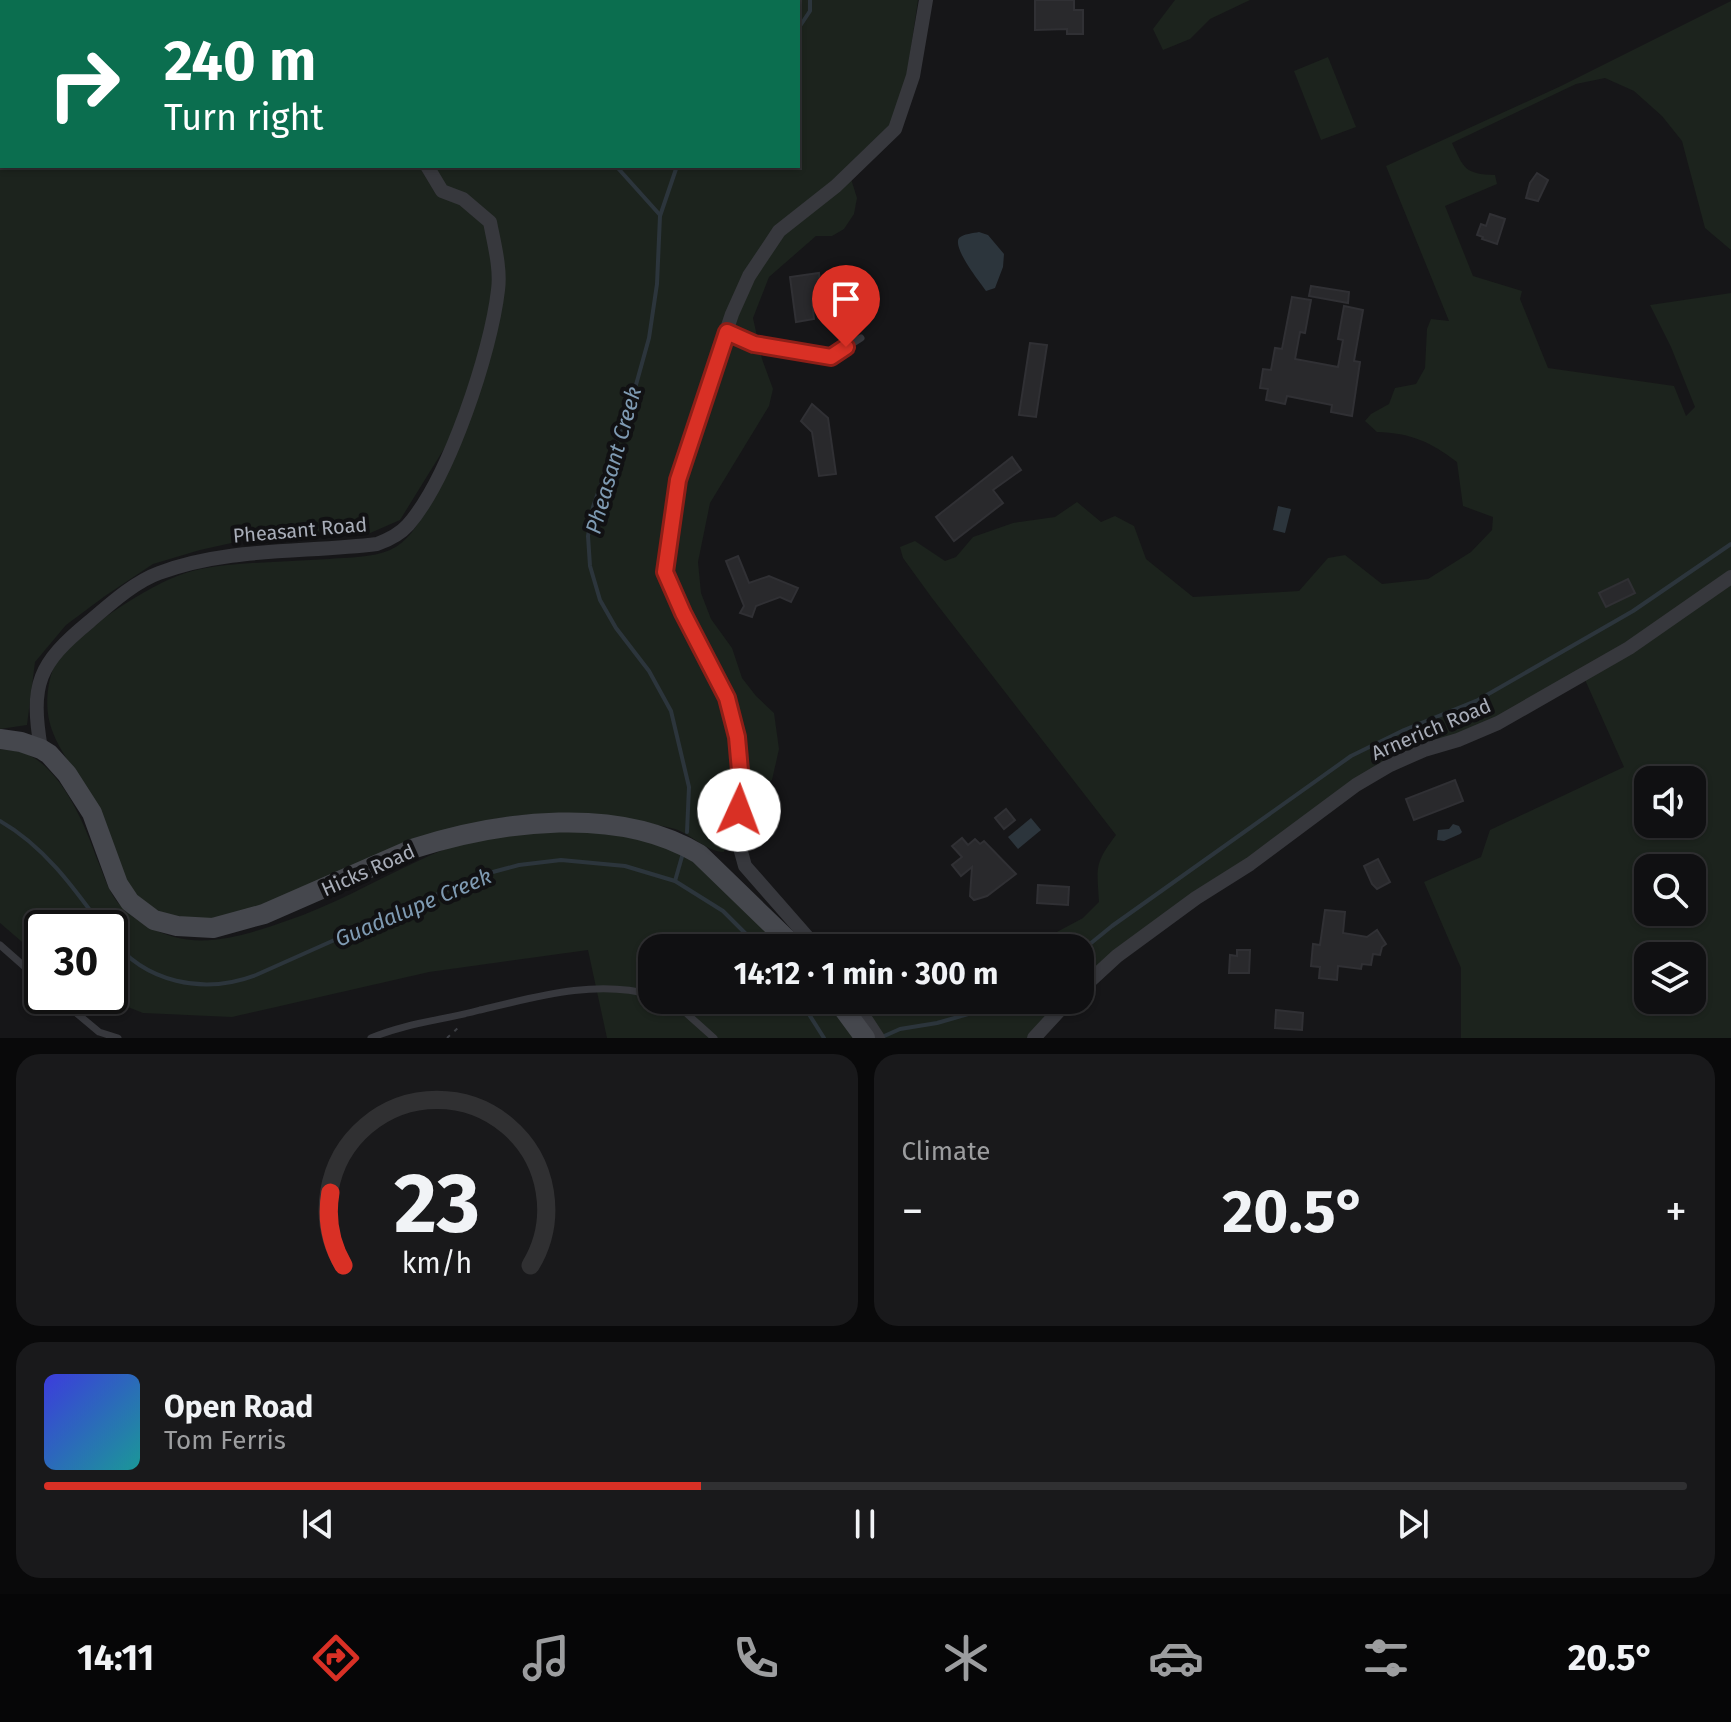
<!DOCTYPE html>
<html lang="en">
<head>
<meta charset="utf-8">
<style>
	:root { --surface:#101012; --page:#19191b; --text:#f1f3f6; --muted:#9c9d9f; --line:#303032; --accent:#d93025 }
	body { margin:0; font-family:"Fira Sans",sans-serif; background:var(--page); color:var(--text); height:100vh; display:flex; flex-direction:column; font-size:30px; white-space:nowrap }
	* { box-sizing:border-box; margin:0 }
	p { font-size:26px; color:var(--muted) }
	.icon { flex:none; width:44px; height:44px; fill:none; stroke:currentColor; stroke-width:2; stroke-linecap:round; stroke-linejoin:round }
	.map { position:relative; height:1038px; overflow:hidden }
	.sheet { display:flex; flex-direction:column; gap:16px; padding:16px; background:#09090a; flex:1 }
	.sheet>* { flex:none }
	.hud { position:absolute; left:0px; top:0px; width:800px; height:168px; box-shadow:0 2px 6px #0004,0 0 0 2px var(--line); background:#0b6e4f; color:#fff; overflow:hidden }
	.fabs { position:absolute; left:1634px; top:766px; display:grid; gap:16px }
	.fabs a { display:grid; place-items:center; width:72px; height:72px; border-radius:16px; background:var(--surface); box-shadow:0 2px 6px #0004,0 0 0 2px var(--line); font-size:40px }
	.speed { position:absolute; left:24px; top:910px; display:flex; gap:16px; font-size:40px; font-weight:700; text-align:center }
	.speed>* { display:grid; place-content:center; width:104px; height:104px; border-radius:50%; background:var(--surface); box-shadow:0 2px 6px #0004,0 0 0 2px var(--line); line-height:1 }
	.speed .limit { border:4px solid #111; border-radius:12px; background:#fff; color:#111 }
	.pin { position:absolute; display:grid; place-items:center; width:68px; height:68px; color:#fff; margin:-82px -34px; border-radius:50% 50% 50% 0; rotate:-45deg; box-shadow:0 0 8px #0007 }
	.pin .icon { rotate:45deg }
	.me { position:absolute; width:88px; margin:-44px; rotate:2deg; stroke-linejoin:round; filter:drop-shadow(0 0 6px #0008) }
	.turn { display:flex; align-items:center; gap:28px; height:168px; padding:0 32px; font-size:36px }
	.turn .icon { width:104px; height:104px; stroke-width:2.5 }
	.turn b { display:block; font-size:56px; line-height:68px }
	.big { font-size:60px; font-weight:700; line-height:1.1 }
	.sheet .card { flex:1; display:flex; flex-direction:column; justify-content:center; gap:12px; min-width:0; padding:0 28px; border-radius:24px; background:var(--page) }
	.sheet .dial { align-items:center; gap:0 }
	.dial svg { height:208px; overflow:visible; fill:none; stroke:var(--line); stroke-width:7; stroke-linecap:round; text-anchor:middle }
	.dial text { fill:var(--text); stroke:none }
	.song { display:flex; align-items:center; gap:24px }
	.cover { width:96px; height:96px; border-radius:12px; background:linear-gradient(135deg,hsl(240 70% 55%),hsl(180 70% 35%)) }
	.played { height:8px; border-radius:4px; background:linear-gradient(90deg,var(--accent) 40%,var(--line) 40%) }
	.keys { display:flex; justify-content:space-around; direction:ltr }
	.heat { display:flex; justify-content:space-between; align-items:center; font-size:44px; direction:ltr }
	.sheet .tiles { flex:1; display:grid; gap:16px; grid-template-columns:1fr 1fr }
	.card:last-child { grid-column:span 2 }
	.trip { position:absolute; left:638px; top:934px; width:456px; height:80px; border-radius:24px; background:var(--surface); box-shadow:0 2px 6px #0004,0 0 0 2px var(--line); font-weight:700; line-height:80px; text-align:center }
	.tab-bar { display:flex; height:128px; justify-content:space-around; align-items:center; background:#060607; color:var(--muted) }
	.tab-bar .icon { width:56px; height:56px }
	.tab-bar .on { color:var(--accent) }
	.tab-bar b { font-size:36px; color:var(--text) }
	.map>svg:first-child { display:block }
	.green { fill:#1c231d; fill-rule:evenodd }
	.water { fill:#2c353c }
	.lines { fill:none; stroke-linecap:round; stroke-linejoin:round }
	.stream { stroke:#2c353c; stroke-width:4 }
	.building { fill:#29292c; stroke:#303034; stroke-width:2 }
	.path { stroke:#3d3f44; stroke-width:2; stroke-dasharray:4 6; stroke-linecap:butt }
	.lane { stroke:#37383d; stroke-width:7 }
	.street { stroke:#37383d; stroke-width:14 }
	.secondary { stroke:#45474d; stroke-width:20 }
	.route-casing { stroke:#8d1f18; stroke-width:20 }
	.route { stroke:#d93025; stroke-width:14 }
	.labels { text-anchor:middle; stroke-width:8; stroke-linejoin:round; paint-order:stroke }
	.street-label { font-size:20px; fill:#a8adb8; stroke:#111113 }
	.water-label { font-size:22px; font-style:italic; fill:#7f9bb3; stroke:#111113 }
</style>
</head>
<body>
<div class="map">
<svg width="1731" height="1038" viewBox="0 0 1731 1038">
	<rect width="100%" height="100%" fill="#161618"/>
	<g class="green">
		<path d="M0 0H918L907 75 890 125 847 166 857 198 854 214 844 229 832 236H816L769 277 753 318 762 359 773 389 769 406 710 503 698 562 701 593 711 619 732 648 742 678 756 696 774 713 779 749 772 780 734 801 724 852C707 852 691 834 675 829 633 818 569 812 525 815 453 820 367 864 299 891 270 903 238 916 207 919 179 922 152 912 133 892 117 876 111 827 97 804 81 777 52 746 48 714 46 700 48 680 54 667 71 635 146 587 180 575 195 569 211 567 227 565 261 562 295 561 329 559 349 557 372 558 390 550 427 533 434 478 447 444L400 520 368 534 245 540 200 550 153 564 105 596 66 625 35 662 27 725 0 729ZM2 2H798V166H2Z"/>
		<polygon points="1175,0 1250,0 1210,19 1190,39 1163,50 1153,29"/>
		<path d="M1731 1V250L1705 228 1682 141 1662 116 1634 91 1605 78 1576 84 1452 143C1464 169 1465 174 1495 175L1497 184 1445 206 1473 276 1522 291 1520 299 1548 368 1674 386 1686 416 1695 407 1671 347 1650 305 1731 293V1038H1461V968L1424 882 1481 857 1490 830 1624 767 1582 673 1498 723 1390 765 1080 990V948H1027L1083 918 1099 902C1097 867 1094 864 1116 835L932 598 903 558 900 547 915 541 945 561 956 557 973 537 1013 523 1055 517 1077 502 1101 522 1115 516 1134 526 1146 559 1193 597 1299 591 1328 558 1345 555 1382 584 1428 579 1471 552 1492 530 1493 517 1463 506 1457 462C1431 442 1411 433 1377 432L1365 421 1371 414 1389 404 1395 388 1416 384 1425 368 1427 329 1431 319 1449 321 1386 166 1561 86ZM1648 780H1692V824H1648ZM1648 868H1692V912H1648ZM1648 956H1692V1000H1648Z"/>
		<polygon points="1328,57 1356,127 1321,140 1294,71"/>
		<path d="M0 749C9 751 21 750 29 755 63 772 85 825 97 859 104 875 109 895 122 907 135 921 156 932 174 937 211 947 252 933 286 921 332 906 374 881 418 861 485 829 558 820 630 838 656 844 681 848 702 865 731 889 756 921 782 948H652V1000H888L907 1003 925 1000H1069L1034 1038H607L588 950 429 972 232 1017 143 1013 100 996H110V928H42V959L0 923Z"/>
	</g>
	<g class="water">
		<path d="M979 232 988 235 1004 254 1003 267 995 288 986 291C980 282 952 248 959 238 963 234 974 233 979 232Z"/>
		<polygon points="1278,506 1291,509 1285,533 1273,530"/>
		<polygon points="1031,818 1041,830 1018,849 1008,837"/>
		<polygon points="1453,824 1459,826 1462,832 1460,834 1444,841 1437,840 1438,830 1449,829"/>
	</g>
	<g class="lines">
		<g class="stream">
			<polyline points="310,0 313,2"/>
			<polyline points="798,29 810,11 810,0"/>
			<polyline points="616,166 660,215"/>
			<polyline points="677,166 660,216 657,284 649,338 634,392 593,507 588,536 590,566 600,600 616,628 649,671 671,711 689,787 687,832"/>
			<path d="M0 821C44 846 74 888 103 928"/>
			<polyline points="675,881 683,853"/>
			<path d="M110 937C145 983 203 995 256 975L478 876 519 865 561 860 625 866 675 881 723 911 760 948"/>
			<polyline points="1080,952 1112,926 1351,756 1404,730 1478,700 1633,611 1731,544"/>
			<polyline points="800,1000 824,1038"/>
			<polyline points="882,1037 900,1029 937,1023 1017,1000"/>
		</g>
	</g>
	<g class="building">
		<polygon points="1035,0 1074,0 1074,10 1083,10 1083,34 1067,34 1067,29 1035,30"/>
		<polygon points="1537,173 1548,180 1538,201 1526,198 1530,183"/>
		<polygon points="1490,214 1505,219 1497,244 1482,239 1483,237 1477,235 1481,224 1486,226"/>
		<polygon points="819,273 822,300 812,301 814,319 796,322 790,277"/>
		<polygon points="1311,286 1349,292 1348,303 1309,296"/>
		<polygon points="1292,297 1311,300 1305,333 1300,332 1295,359 1338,367 1343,340 1338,339 1344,306 1363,310 1354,361 1360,362 1352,416 1331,412 1332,405 1287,396 1285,404 1266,400 1268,389 1260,388 1263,369 1271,370 1275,348 1282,349"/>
		<polygon points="1030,343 1047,345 1036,417 1019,415"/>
		<polygon points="812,404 828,418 836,474 819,476 812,432 801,421"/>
		<polygon points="1012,457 1021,470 993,490 1003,503 954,541 936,517"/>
		<polygon points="738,556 749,583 769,576 798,588 791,602 780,597 756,606 752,617 740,613 744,606 726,561"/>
		<polygon points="1628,579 1635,593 1606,607 1599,593"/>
		<polygon points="1455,780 1463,801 1414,820 1406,799"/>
		<polygon points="1006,809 1015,820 1004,829 995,818"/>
		<polygon points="962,838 968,845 975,839 980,844 984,841 1016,874 987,896 974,900 970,896 972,867 961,876 952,865 962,857 952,846"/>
		<polygon points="1378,859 1390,882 1377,889 1372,884 1364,866"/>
		<polygon points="1038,885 1069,887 1068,905 1037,903"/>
		<polygon points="1325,910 1345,912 1343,933 1367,937 1377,930 1386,944 1382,947 1380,955 1373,954 1371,965 1362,964 1361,969 1338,966 1337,980 1319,978 1320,967 1311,966 1313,944 1320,945"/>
		<polygon points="1237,950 1250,950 1249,973 1229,973 1230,955 1237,956"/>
		<polygon points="1276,1010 1303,1013 1302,1030 1275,1028"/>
	</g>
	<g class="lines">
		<polyline class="path" points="447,1038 460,1026"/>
		<g class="lane">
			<polyline points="727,332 754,344 831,357 861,338"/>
			<polyline points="0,945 42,982"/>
			<polyline points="56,996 99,1032 118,1038"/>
			<polyline points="664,1000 686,1013 714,1038"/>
			<path d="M371 1038C406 1023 444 1020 480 1010 535 997 596 979 652 995"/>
		</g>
		<g class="street">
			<polyline points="227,0 227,2"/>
			<path d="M41 749C30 684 38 664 89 622 109 605 134 582 159 573 228 547 305 553 377 544 388 540 400 534 408 525 449 478 491 352 498 290 501 269 494 243 490 222L463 199 442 191 427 166"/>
			<polyline points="817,948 745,866 737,837 741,782 737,737 727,698 683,613 665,572 669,529 678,480 694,427 732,314 749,276 779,231 836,186 895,129 913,76 926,0"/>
			<polyline points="1080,990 1117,956 1196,898 1250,864 1356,785 1390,765 1424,750 1458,740 1498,723 1629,648 1731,577"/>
			<polyline points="853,1000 878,1038"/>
			<polyline points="1034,1038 1069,1000"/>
		</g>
		<g class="secondary">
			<path d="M0 739 21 742 41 749 49 754 67 774 92 813 118 884 130 902 154 920 177 926 213 928 264 914 415 848C501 821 618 805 699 854L796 948"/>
			<polyline points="837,1000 865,1038"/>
		</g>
	</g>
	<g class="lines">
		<defs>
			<polyline id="route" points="739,810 741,782 737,737 727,698 683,613 665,572 678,480 727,332 754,344 831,357 846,347"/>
		</defs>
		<use href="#route" class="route-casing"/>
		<use href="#route" class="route"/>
	</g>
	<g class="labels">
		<g class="street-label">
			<text transform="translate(300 530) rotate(-5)" y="7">Pheasant Road</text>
			<text transform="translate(1431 729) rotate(-23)" y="7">Arnerich Road</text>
			<text transform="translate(368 870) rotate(-24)" y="7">Hicks Road</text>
		</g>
		<g class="water-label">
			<text transform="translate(613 460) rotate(-74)" y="8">Pheasant Creek</text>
			<text transform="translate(413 907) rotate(-23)" y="8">Guadalupe Creek</text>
		</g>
	</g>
</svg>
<div class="fabs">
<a><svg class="icon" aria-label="sound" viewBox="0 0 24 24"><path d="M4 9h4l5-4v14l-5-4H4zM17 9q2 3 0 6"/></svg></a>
<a><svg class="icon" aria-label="search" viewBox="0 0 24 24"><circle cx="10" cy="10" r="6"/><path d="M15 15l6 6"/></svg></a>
<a><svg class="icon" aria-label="layers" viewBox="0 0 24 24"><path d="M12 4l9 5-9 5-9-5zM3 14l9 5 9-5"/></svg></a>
</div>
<div class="speed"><div class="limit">30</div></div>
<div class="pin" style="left:846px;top:347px;background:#d93025"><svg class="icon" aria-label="arrive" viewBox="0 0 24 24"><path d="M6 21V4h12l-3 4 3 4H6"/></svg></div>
<svg class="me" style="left:739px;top:810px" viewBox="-20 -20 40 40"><circle r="19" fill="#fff"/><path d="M0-13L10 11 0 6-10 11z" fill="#d93025"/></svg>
<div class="trip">14:12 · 1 min · 300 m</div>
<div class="hud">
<div class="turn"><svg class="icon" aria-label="right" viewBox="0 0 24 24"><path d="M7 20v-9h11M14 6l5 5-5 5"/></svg><div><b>240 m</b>Turn right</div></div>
</div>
</div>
<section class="sheet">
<div class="tiles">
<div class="card dial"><svg viewBox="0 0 100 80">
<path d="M14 69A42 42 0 1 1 86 69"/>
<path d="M14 69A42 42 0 0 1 9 41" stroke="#d93025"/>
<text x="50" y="56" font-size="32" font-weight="700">23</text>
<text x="50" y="72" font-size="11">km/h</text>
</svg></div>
<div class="card"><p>Climate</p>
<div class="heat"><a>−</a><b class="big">20.5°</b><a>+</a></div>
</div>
<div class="card">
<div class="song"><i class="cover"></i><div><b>Open Road</b><p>Tom Ferris</p></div></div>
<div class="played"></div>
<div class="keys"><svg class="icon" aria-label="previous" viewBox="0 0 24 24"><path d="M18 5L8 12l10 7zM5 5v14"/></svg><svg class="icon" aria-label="pause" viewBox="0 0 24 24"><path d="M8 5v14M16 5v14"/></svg><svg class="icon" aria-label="next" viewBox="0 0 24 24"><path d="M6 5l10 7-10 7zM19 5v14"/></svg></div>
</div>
</div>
</section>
<nav class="tab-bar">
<b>14:11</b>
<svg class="icon on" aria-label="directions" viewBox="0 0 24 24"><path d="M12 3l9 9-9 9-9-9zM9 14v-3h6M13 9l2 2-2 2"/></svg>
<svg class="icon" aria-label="music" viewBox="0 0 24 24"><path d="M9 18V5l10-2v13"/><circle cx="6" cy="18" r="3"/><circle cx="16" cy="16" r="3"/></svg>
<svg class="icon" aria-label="phone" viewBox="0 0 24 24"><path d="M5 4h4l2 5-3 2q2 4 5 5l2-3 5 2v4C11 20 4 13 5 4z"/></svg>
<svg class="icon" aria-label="climate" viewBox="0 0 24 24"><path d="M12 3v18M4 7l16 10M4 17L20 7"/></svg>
<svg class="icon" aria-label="car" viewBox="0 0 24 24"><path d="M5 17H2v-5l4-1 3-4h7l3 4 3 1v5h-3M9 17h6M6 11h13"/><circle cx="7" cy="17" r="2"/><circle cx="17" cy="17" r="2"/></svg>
<svg class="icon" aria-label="filters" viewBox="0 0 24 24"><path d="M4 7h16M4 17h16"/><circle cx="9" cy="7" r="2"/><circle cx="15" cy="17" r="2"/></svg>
<b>20.5°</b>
</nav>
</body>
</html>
